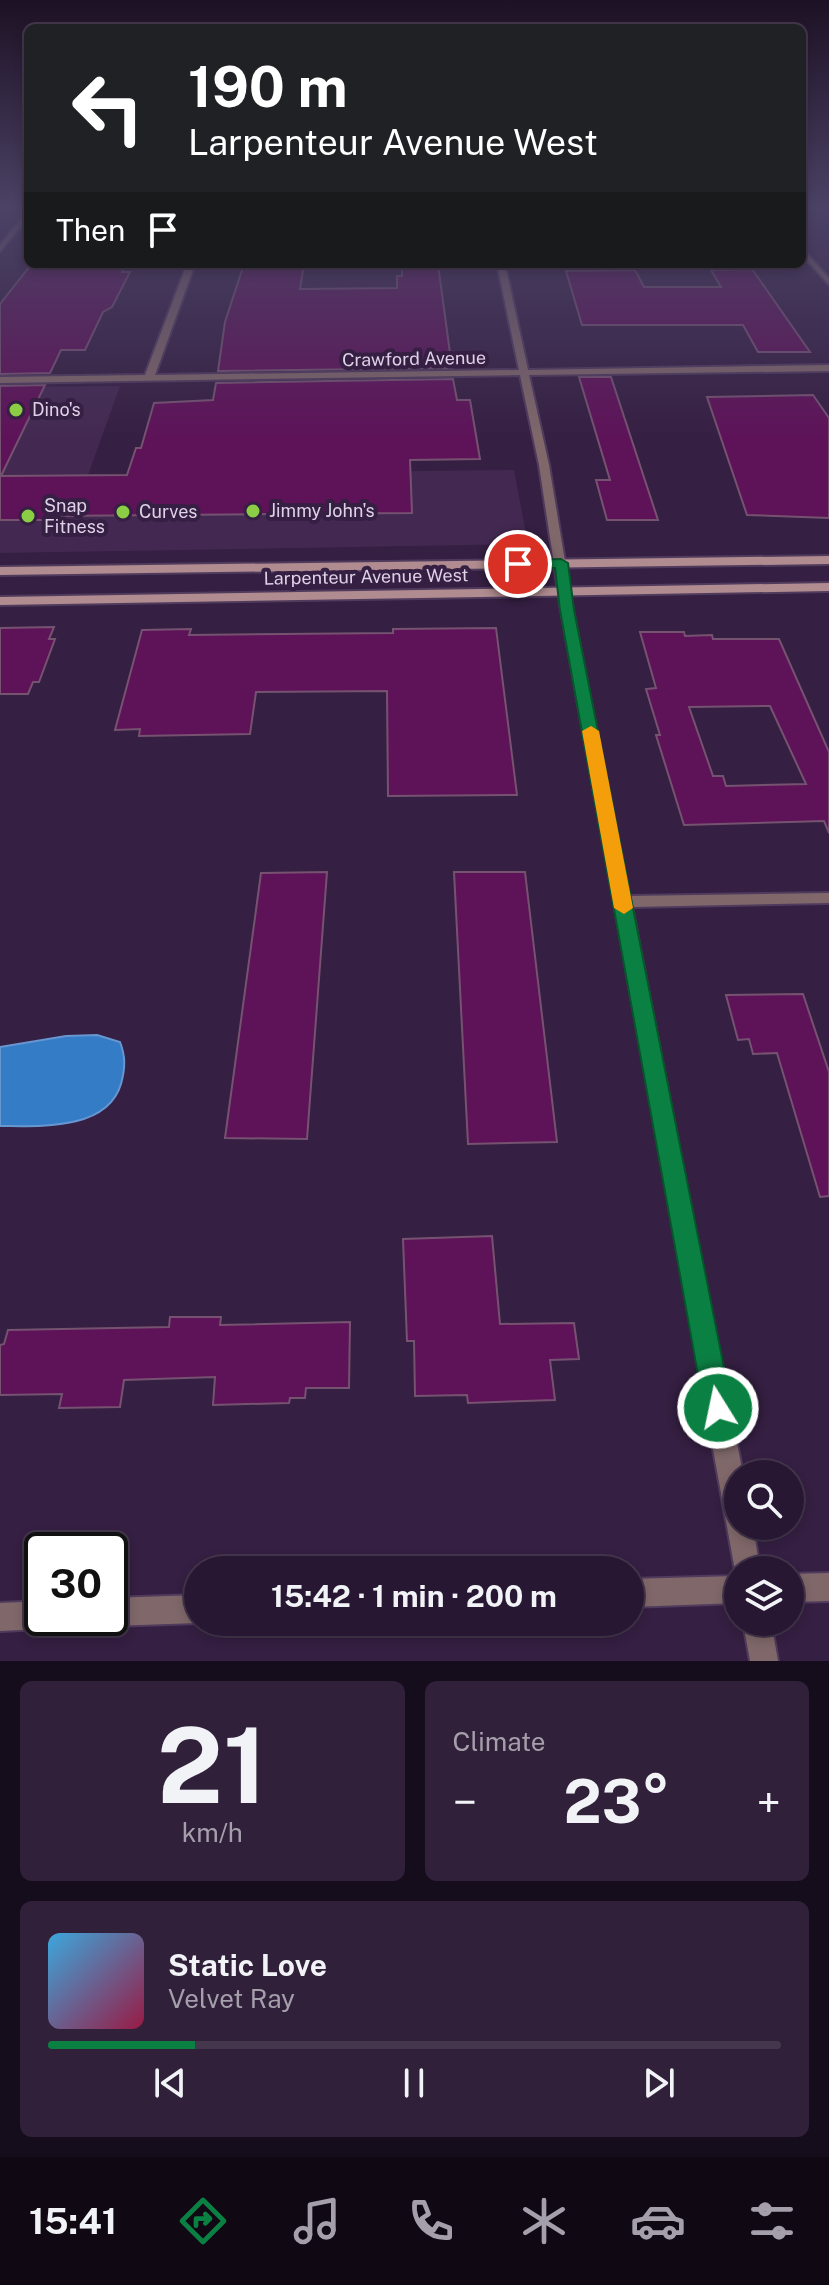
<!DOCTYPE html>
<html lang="en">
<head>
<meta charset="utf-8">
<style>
	:root { --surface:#281732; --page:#30203a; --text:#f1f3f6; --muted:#a59fac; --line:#44364d; --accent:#0b8043 }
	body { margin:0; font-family:"Public Sans",sans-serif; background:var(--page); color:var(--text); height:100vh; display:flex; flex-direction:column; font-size:30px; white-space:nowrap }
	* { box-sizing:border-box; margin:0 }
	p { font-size:26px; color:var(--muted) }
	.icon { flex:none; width:44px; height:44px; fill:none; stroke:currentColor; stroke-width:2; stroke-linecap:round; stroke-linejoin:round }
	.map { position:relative; height:1661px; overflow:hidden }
	.drawer { display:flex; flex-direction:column; gap:20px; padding:20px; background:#160d1c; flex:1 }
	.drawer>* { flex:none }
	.top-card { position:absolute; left:24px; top:24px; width:782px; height:244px; border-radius:12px; box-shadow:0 4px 12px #0003,0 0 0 2px var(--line); background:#202124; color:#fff; overflow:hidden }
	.tools { position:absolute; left:724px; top:1460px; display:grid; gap:16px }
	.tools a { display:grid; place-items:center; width:80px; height:80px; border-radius:50%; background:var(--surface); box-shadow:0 4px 12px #0003,0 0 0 2px var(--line); font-size:40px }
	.speed { position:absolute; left:24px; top:1532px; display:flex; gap:16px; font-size:40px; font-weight:700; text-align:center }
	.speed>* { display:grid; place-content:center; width:104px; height:104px; border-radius:50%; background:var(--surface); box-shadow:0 4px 12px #0003,0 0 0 2px var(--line); line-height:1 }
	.speed .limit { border:4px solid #111; border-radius:12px; background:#fff; color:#111 }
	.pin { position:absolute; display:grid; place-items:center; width:68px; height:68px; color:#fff; margin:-34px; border:4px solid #fff; border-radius:50%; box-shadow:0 2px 8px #0007 }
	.me { position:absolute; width:88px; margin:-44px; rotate:350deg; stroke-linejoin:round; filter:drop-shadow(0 0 6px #0008) }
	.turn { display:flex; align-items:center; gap:28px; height:168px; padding:0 32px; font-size:36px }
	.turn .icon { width:104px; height:104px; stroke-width:2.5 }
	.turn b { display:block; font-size:56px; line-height:68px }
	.then { display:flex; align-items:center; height:76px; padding:0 32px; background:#0003; gap:16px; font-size:30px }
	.big { font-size:60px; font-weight:700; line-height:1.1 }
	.drawer .tile { flex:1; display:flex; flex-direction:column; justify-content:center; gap:12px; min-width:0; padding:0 28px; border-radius:12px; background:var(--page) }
	.drawer .dial { align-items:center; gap:0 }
	.dial b { font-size:104px; line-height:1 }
	.song { display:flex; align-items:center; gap:24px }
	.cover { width:96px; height:96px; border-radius:12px; background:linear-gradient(135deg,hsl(200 70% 55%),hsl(340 70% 35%)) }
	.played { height:8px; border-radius:4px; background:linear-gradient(90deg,var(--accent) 20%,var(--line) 20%) }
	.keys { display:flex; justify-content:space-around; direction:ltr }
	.heat { display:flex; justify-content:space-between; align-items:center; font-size:44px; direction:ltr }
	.drawer .tiles { flex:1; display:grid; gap:20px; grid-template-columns:1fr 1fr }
	.tile:last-child { grid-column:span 2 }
	.trip { position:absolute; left:184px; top:1556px; width:460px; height:80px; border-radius:40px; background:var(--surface); box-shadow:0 4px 12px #0003,0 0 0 2px var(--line); font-weight:700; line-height:80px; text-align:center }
	.dock { display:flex; height:128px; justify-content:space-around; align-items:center; background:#100914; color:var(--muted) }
	.dock .icon { width:56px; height:56px }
	.dock .active { color:var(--accent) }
	.dock b { font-size:36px; color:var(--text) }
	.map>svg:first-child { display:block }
	.built { fill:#432951 }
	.water { fill:#347cc6; stroke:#6796d0; stroke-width:2 }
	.building { fill:#5e1258; stroke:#765271; stroke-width:2; fill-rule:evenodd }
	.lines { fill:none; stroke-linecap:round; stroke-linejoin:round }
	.street-casing { stroke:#503b5d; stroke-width:4 }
	.secondary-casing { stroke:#503b5d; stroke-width:4 }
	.street { fill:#80686a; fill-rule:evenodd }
	.secondary { fill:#b08b8f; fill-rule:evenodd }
	.route { fill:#0b8043; stroke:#07532c; stroke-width:2 }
	.slow { fill:#f59e0b }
	.poi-dot { fill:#8bce46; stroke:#351f42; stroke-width:3 }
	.labels { text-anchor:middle; stroke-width:8; stroke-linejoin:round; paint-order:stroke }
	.far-street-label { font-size:18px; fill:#dfd1e8; stroke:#351f42 }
	.far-poi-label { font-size:18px; fill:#dfd1e8; stroke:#351f42; text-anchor:start }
</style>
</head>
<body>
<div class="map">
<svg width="829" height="1661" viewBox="0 0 829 1661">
	<rect width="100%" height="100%" fill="#351f42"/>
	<polygon class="built" points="120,386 88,475 514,470 528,544 0,553 0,387"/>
	<path class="water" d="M97 1035 120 1042C126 1057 125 1069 121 1084 107 1131 39 1126 0 1126V1047L66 1036Z"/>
	<g class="building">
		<polygon points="244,264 304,264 300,289 397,288 397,276 402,276 402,264 438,264 452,368 218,371 225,322"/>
		<polygon points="30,266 125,266 122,272 130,272 112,307 103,312 85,350 61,350 50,373 0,374 0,304"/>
		<polygon points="752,269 810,352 758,352 743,325 582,325 566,271 635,270 644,287 721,287 711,270"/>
		<polygon points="579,377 611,377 658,520 607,520 596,480 610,480"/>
		<polygon points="453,379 457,400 470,400 480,459 410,460 412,513 49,516 47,520 0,520 0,386 45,385 1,476 127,475 136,448 141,448 154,403 213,400 216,383"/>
		<polygon points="813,395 829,418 829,518 747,515 707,397"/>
		<polygon points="54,627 49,639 55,639 39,682 33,682 28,694 0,694 0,628"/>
		<polygon points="496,628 517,795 388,796 387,691 256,692 250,734 139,736 140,729 115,730 142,630 191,629 189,635 393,633 393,629"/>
		<path d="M640 632H684L685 636 712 635 713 639H779L829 752V833L824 821 684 825 656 735H660L646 689 656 688ZM770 706 806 784 726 786 723 776H713L689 707Z"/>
		<polygon points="327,872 307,1139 225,1138 261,873"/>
		<polygon points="454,872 525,872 557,1142 468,1144"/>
		<polygon points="803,994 829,1072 829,1196 820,1197 777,1053 753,1054 749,1039 738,1040 726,995"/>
		<polygon points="492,1236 500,1324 574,1323 579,1359 550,1360 555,1400 468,1403 467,1395 415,1396 414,1341 407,1341 403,1239"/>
		<polygon points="170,1317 221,1317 220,1325 350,1322 349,1388 306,1388 305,1398 290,1398 289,1403 213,1405 215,1377 124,1380 120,1407 59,1408 62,1394 0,1395 0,1345 4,1344 8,1330 169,1327"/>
	</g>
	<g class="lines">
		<defs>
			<g id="street">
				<polygon points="28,210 28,217 0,252 0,245"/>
				<polygon points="802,248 829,278 829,285 802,255"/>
				<polygon points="187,264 195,264 155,375 519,370 497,264 505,264 528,370 829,365 829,371 529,375 549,465 573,610 629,896 829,893 829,903 632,907 743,1474 738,1474 738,1526 753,1526 760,1570 738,1570 738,1603 630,1607 630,1579 736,1576 561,610 539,465 520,375 0,383 0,377 145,375"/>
				<polygon points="829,1573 829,1601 790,1602 790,1574"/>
				<polygon points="198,1595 198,1623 110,1626 100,1622 99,1618 110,1618 110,1598"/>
				<polygon points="42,1601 42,1618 54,1618 52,1625 42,1629 0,1631 0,1603"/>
				<polygon points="743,1622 771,1622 778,1661 750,1661"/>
			</g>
			<g id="secondary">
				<polygon points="829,556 829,564 0,575 0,567"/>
				<polygon points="829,583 829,591 0,605 0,597"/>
			</g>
		</defs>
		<use href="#street" class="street-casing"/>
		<use href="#secondary" class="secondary-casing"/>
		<use href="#street" class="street"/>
		<use href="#secondary" class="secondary"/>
	</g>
	<linearGradient id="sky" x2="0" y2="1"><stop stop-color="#1d1124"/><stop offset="0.47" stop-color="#4b4265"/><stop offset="1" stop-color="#4b4265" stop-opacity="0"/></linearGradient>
	<rect width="829" height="442" fill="url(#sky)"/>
	<polygon class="route" points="561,559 568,563 574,610 732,1408 728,1417 718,1420 708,1417 704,1408 560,610 555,568 518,568 512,564 518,560"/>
	<polygon class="slow" points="591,726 599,731 633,908 624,914 614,908 582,731"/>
	<g class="poi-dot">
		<circle cx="16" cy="410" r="8"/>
		<circle cx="253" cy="511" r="8"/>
		<circle cx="123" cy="512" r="8"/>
		<circle cx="28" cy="516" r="8"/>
	</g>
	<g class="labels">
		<g class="far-street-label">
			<text transform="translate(414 359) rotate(-1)" y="6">Crawford Avenue</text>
			<text transform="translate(366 577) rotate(-1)" y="6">Larpenteur Avenue West</text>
		</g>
		<g class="far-poi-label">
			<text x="32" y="416">Dino's</text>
			<text x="44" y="512">Snap<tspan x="44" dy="21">Fitness</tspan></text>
			<text x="269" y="517">Jimmy John's</text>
			<text x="139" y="518">Curves</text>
		</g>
	</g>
</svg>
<div class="tools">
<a><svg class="icon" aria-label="search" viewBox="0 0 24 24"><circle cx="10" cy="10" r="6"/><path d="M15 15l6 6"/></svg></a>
<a><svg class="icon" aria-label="layers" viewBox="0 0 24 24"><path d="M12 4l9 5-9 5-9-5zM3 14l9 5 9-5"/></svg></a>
</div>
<div class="speed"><div class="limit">30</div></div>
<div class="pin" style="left:518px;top:564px;background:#d93025"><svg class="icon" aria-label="arrive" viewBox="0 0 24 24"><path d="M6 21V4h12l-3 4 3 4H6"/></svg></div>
<svg class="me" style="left:718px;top:1408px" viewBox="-20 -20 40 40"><circle r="17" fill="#0b8043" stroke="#fff" stroke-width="3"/><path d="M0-11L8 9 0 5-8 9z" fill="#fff"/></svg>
<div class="trip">15:42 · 1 min · 200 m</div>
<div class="top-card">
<div class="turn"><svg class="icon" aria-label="left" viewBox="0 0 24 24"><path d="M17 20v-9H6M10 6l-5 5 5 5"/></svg><div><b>190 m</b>Larpenteur Avenue West</div></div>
<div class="then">Then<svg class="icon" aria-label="arrive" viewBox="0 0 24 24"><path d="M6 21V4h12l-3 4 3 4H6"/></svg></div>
</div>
</div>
<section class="drawer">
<div class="tiles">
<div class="tile dial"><b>21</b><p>km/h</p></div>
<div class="tile"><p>Climate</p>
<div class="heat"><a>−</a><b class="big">23°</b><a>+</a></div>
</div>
<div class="tile">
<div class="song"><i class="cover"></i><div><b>Static Love</b><p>Velvet Ray</p></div></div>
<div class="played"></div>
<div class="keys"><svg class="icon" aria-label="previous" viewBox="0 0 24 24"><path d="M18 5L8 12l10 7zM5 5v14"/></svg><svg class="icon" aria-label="pause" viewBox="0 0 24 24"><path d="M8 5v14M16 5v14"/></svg><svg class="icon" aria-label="next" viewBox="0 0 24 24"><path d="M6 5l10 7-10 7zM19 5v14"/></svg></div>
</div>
</div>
</section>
<nav class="dock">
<b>15:41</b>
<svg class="icon active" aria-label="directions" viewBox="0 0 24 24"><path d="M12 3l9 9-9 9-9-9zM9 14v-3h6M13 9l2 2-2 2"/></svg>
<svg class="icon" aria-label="music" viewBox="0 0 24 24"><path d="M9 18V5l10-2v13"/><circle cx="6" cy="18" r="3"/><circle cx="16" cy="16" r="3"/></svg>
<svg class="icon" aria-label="phone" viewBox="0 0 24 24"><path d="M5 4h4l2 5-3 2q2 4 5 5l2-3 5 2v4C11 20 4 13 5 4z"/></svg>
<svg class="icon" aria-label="climate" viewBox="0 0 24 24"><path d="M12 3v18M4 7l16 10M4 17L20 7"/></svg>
<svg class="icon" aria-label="car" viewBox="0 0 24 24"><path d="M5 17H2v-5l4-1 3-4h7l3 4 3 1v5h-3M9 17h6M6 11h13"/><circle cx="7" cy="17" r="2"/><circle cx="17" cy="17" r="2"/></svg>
<svg class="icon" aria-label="filters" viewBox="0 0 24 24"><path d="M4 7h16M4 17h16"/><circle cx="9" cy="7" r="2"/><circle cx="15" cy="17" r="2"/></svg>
</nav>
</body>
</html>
